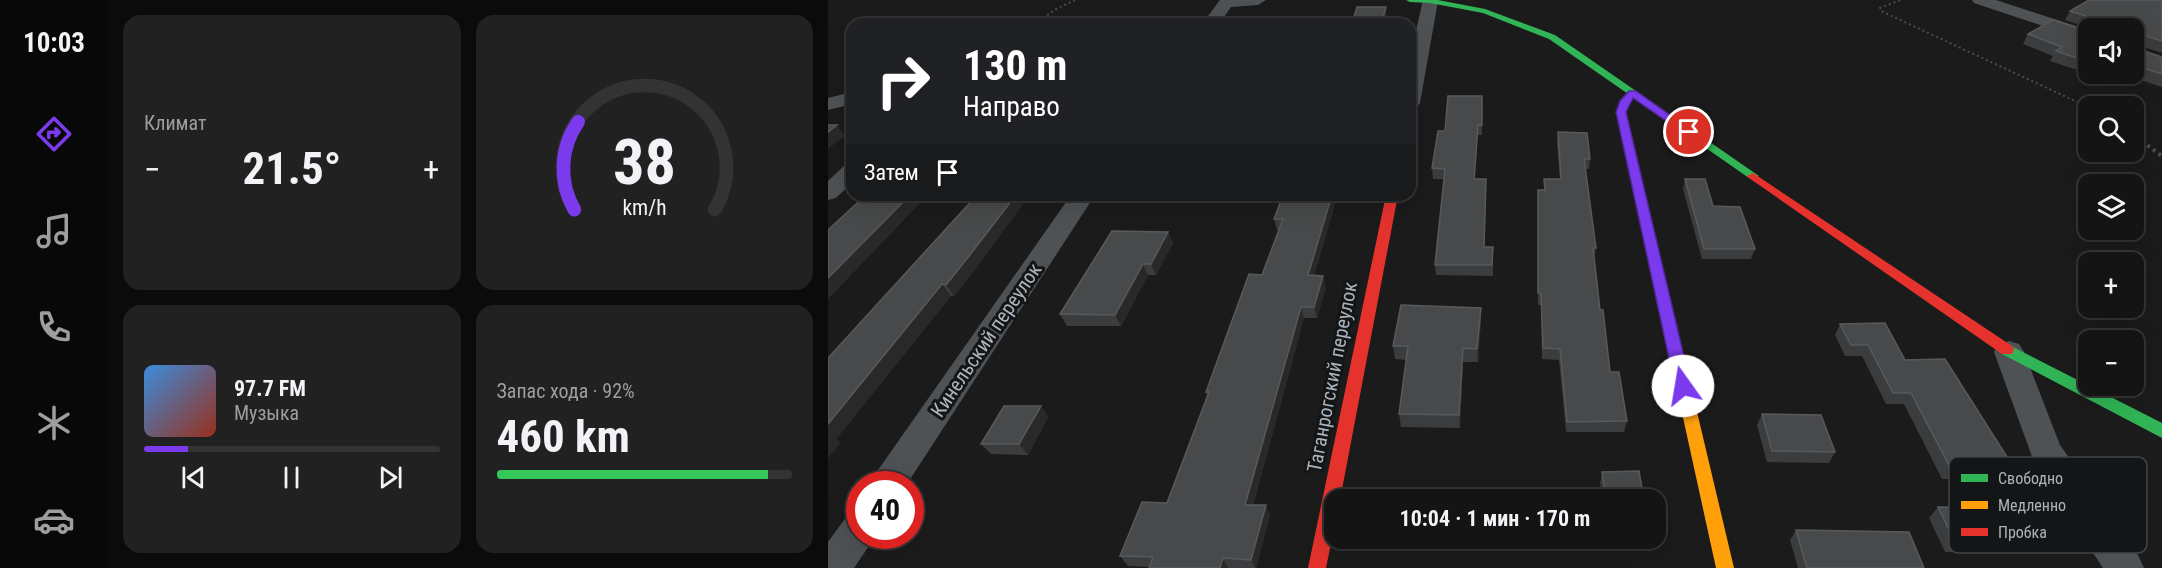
<!DOCTYPE html>
<html lang="ru">
<head>
<meta charset="utf-8">
<style>
	:root { --surface:#141414; --page:#212122; --text:#f1f3f6; --muted:#9d9ea0; --line:#333334; --accent:#7c3aed }
	body { margin:0; font-family:"Roboto Condensed",sans-serif; background:var(--page); color:var(--text); height:100vh; display:flex; flex-direction:column; font-size:22px; white-space:nowrap }
	* { box-sizing:border-box; margin:0 }
	p { font-size:20px; color:var(--muted) }
	.icon { flex:none; width:33px; height:33px; fill:none; stroke:currentColor; stroke-width:2; stroke-linecap:round; stroke-linejoin:round }
	.map { position:relative; flex:1; overflow:hidden }
	.panel { display:flex; flex-direction:column; gap:15px; padding:15px; background:#0b0b0b; width:720px }
	.panel>* { flex:none }
	.banner { position:absolute; left:18px; top:18px; width:570px; height:183px; border-radius:18px; box-shadow:0 6px 24px #0002,0 0 0 2px var(--line); background:#202124; color:#fff; overflow:hidden }
	.buttons { position:absolute; left:1250px; top:18px; display:grid; gap:12px }
	.buttons a { display:grid; place-items:center; width:66px; height:66px; border-radius:12px; background:var(--surface); box-shadow:0 6px 24px #0002,0 0 0 2px var(--line); font-size:30px }
	.speed { position:absolute; left:18px; top:471px; display:flex; gap:12px; font-size:30px; font-weight:700; text-align:center }
	.speed>* { display:grid; place-content:center; width:78px; height:78px; border-radius:50%; background:var(--surface); box-shadow:0 6px 24px #0002,0 0 0 2px var(--line); line-height:1 }
	.speed .limit { border:9px solid #d22; background:#fff; color:#111 }
	.pin { position:absolute; display:grid; place-items:center; width:51px; height:51px; color:#fff; margin:-26px; border:3px solid #fff; border-radius:50%; box-shadow:0 2px 6px #0007 }
	.me { position:absolute; width:66px; margin:-33px; rotate:347deg; stroke-linejoin:round; filter:drop-shadow(0 0 4px #0008) }
	.turn { display:flex; align-items:center; gap:21px; height:126px; padding:0 18px; font-size:27px }
	.turn .icon { width:78px; height:78px; stroke-width:2.5 }
	.turn b { display:block; font-size:42px; line-height:51px }
	.then { display:flex; align-items:center; height:57px; padding:0 18px; background:#0003; gap:12px; font-size:22px }
	.big { font-size:45px; font-weight:700; line-height:1.1 }
	.panel .widget { flex:1; display:flex; flex-direction:column; justify-content:center; gap:9px; min-width:0; padding:0 21px; border-radius:18px; background:var(--page) }
	.panel .dial { align-items:center; gap:0 }
	.dial svg { height:156px; overflow:visible; fill:none; stroke:var(--line); stroke-width:7; stroke-linecap:round; text-anchor:middle }
	.dial text { fill:var(--text); stroke:none }
	.song { display:flex; align-items:center; gap:18px }
	.cover { width:72px; height:72px; border-radius:9px; background:linear-gradient(135deg,hsl(210 70% 55%),hsl(10 70% 35%)) }
	.played { height:6px; border-radius:3px; background:linear-gradient(90deg,var(--accent) 15%,var(--line) 15%) }
	.keys { display:flex; justify-content:space-around; direction:ltr }
	.heat { display:flex; justify-content:space-between; align-items:center; font-size:33px; direction:ltr }
	.charge { height:9px; border-radius:4px; background:linear-gradient(90deg,#34c759 92%,var(--line) 0) }
	.panel .tiles { flex:1; display:grid; gap:15px; grid-template-columns:repeat(2,1fr) }
	.trip { position:absolute; left:496px; top:489px; width:342px; height:60px; border-radius:18px; background:var(--surface); box-shadow:0 6px 24px #0002,0 0 0 2px var(--line); font-weight:700; line-height:60px; text-align:center }
	main { display:flex; flex:1; min-height:0 }
	.tabs { display:flex; flex-direction:column; width:108px; justify-content:space-around; align-items:center; background:#080808; color:var(--muted) }
	.tabs .icon { width:42px; height:42px }
	.tabs .current { color:var(--accent) }
	.tabs b { font-size:27px; color:var(--text) }
	.map>svg:first-child { display:block }
	.lines { fill:none; stroke-linecap:round; stroke-linejoin:round }
	.path-far1 { stroke:#4b4c4f; stroke-width:2; stroke-dasharray:2 3; stroke-linecap:butt }
	.path { stroke:#4b4c4f; stroke-width:4; stroke-dasharray:3 4; stroke-linecap:butt }
	.street { fill:#4f5254; fill-rule:evenodd }
	.fast { fill:#30b455; fill-rule:evenodd }
	.slow { fill:#ff9f0a; fill-rule:evenodd }
	.jam { fill:#e5322d; fill-rule:evenodd }
	.wall { fill:#3b3c3d }
	.shaded-wall { fill:#292929 }
	.building { fill:#48494a; stroke:#575a5c; stroke-width:1.5 }
	.route { fill:#7c3aed; stroke:#51269a; stroke-width:1.5 }
	.labels { text-anchor:middle; stroke-width:6; stroke-linejoin:round; paint-order:stroke }
	.street-label { font-size:20px; fill:#acb4bb; stroke:#141517 }
	.key { fill:#141517; stroke:#424548; stroke-width:1.5 }
	.key-label { font-size:16px; fill:#acb4bb }
</style>
</head>
<body>
<main>
<nav class="tabs">
<b>10:03</b>
<svg class="icon current" aria-label="directions" viewBox="0 0 24 24"><path d="M12 3l9 9-9 9-9-9zM9 14v-3h6M13 9l2 2-2 2"/></svg>
<svg class="icon" aria-label="music" viewBox="0 0 24 24"><path d="M9 18V5l10-2v13"/><circle cx="6" cy="18" r="3"/><circle cx="16" cy="16" r="3"/></svg>
<svg class="icon" aria-label="phone" viewBox="0 0 24 24"><path d="M5 4h4l2 5-3 2q2 4 5 5l2-3 5 2v4C11 20 4 13 5 4z"/></svg>
<svg class="icon" aria-label="climate" viewBox="0 0 24 24"><path d="M12 3v18M4 7l16 10M4 17L20 7"/></svg>
<svg class="icon" aria-label="car" viewBox="0 0 24 24"><path d="M5 17H2v-5l4-1 3-4h7l3 4 3 1v5h-3M9 17h6M6 11h13"/><circle cx="7" cy="17" r="2"/><circle cx="17" cy="17" r="2"/></svg>
</nav>
<section class="panel">
<div class="tiles">
<div class="widget"><p>Климат</p>
<div class="heat"><a>−</a><b class="big">21.5°</b><a>+</a></div>
</div>
<div class="widget dial"><svg viewBox="0 0 100 80">
<path d="M14 69A42 42 0 1 1 86 69"/>
<path d="M14 69A42 42 0 0 1 16 24" stroke="#7c3aed"/>
<text x="50" y="56" font-size="32" font-weight="700">38</text>
<text x="50" y="72" font-size="11">km/h</text>
</svg></div>
<div class="widget">
<div class="song"><i class="cover"></i><div><b>97.7 FM</b><p>Музыка</p></div></div>
<div class="played"></div>
<div class="keys"><svg class="icon" aria-label="previous" viewBox="0 0 24 24"><path d="M18 5L8 12l10 7zM5 5v14"/></svg><svg class="icon" aria-label="pause" viewBox="0 0 24 24"><path d="M8 5v14M16 5v14"/></svg><svg class="icon" aria-label="next" viewBox="0 0 24 24"><path d="M6 5l10 7-10 7zM19 5v14"/></svg></div>
</div>
<div class="widget"><p>Запас хода · 92%</p><b class="big">460 km</b><div class="charge"></div></div>
</div>
</section>
<div class="map">
<svg width="1334" height="568" viewBox="0 0 1334 568">
	<rect width="100%" height="100%" fill="#1b1b1b"/>
	<g class="lines">
		<g class="path-far1">
			<polyline points="1072,0 1052,8 1055,12 1260,107"/>
			<polyline points="207,24 228,9 247,0"/>
			<polyline points="1305,135 1310,139"/>
		</g>
		<polyline class="path" points="1308,137 1334,156"/>
		<g class="street">
			<polygon points="392,0 438,0 430,5 403,7 391,24 374,24"/>
			<polygon points="595,0 610,1 592,103 589,107 582,109 582,57"/>
			<polygon points="1144,0 1168,0 1260,30 1260,41 1146,3"/>
			<polygon points="24,92 24,104 0,110 0,98"/>
			<polygon points="24,164 24,183 8,198 0,200 0,181 16,166"/>
			<polygon points="243,195 267,195 79,484 43,484 48,473"/>
			<polygon points="1181,341 1191,344 1196,352 1232,445 1310,555 1316,568 1275,568 1206,462 1166,352 1171,344"/>
			<polygon points="32,511 32,536 47,536 45,540 26,568 0,568 0,542 19,516"/>
		</g>
		<g class="fast">
			<polygon points="578,0 610,0 657,9 727,35 931,176 925,179 921,178 721,39 655,13 602,3 582,2"/>
			<polygon points="1179,344 1334,423 1334,438 1174,354 1172,350 1174,346"/>
		</g>
		<polygon class="slow" points="805,90 810,93 802,102 798,112 906,568 888,568 788,112 793,99"/>
		<g class="jam">
			<polygon points="925,173 1184,346 1186,350 1184,354 1174,354 921,178 919,176"/>
			<polygon points="558,195 570,195 512,500 507,500 507,524 498,568 480,568"/>
		</g>
	</g>
	<g class="wall">
		<polygon points="1334,0 1334,53 1309,45 1310,49 1334,57 1334,87 1294,74 1305,74 1305,28 1261,28 1237,20 1242,11"/>
		<polygon points="1260,31 1260,74 1266,74 1264,75 1222,61 1225,56 1195,44 1200,34"/>
		<polygon points="654,96 654,135 650,135 647,179 657,247 665,247 665,276 608,275 607,265 616,179 605,179 604,168 617,131"/>
		<polygon points="730,132 762,159 761,169 757,169 768,248 766,258 772,310 782,372 799,421 796,432 738,432 731,360 714,359 713,305 710,305 710,190 716,190 716,179 732,179 729,143"/>
		<polygon points="857,179 885,206 927,249 923,259 874,259 855,189"/>
		<polygon points="455,195 509,195 509,197 486,276 498,287 489,318 476,318 425,505 442,515 428,568 321,568 321,567 300,566 292,556 339,503 379,396 378,392 434,275 451,230 449,230 446,219"/>
		<polygon points="136,210 149,267 126,296 123,296 8,439 12,443 0,458 0,358"/>
		<polygon points="340,232 345,243 328,275 320,275 293,326 239,326 232,314"/>
		<polygon points="653,321 650,362 635,362 632,428 573,427 571,414 578,360 567,359 565,346"/>
		<polygon points="1012,324 1077,360 1186,468 1176,479 1114,479 1076,404 1058,404 1034,356 1017,356 1007,335"/>
		<polygon points="213,406 220,417 200,455 163,454 153,444"/>
		<polygon points="934,414 1007,452 1001,463 939,462 929,425"/>
		<polygon points="774,472 816,500 775,500 772,483"/>
		<polygon points="1110,507 1236,543 1224,553 1117,552 1101,518"/>
		<polygon points="968,530 1096,568 970,568 962,540"/>
		<polygon points="780,538 819,538 818,539 780,540"/>
	</g>
	<g class="shaded-wall">
		<polygon points="558,7 559,17 557,24 553,24"/>
		<polygon points="9,125 17,136 0,149 0,132"/>
		<polygon points="650,125 650,135 646,189 646,179"/>
		<polygon points="82,195 100,195 0,299 0,278"/>
		<polygon points="188,195 202,195 149,267 126,296 118,285"/>
		<polygon points="504,195 509,195 509,197 483,287 480,275"/>
		<polygon points="340,232 345,243 328,275 323,264"/>
		<polygon points="315,264 320,275 293,326 287,315"/>
		<polygon points="495,276 498,287 489,318 486,307"/>
		<polygon points="114,284 123,296 8,439 12,443 0,458 0,424"/>
		<polygon points="473,307 476,318 422,515 417,505"/>
		<polygon points="653,308 653,321 650,362 649,349"/>
		<polygon points="635,348 635,362 632,428 631,415"/>
		<polygon points="213,406 220,417 200,455 191,444"/>
		<polygon points="438,505 442,515 428,568 427,568 423,560"/>
		<polygon points="395,558 400,568 392,568"/>
	</g>
	<g class="building">
		<polygon points="1261,0 1334,0 1334,41 1312,34 1309,36 1310,49 1334,57 1334,74 1305,65 1305,28 1267,28 1267,19 1242,11"/>
		<polygon points="529,7 558,7 553,24 524,24"/>
		<polygon points="1225,20 1260,31 1260,62 1228,51 1234,47 1200,34"/>
		<polygon points="620,96 654,96 654,125 650,125 646,179 658,179 656,247 665,247 664,265 607,265 617,169 604,168 610,131 617,131"/>
		<polygon points="0,125 9,125 0,132"/>
		<polygon points="730,132 759,133 762,159 756,159 768,248 765,248 772,310 775,310 782,372 791,372 799,421 739,422 732,349 715,348 713,294 710,293 710,190 717,190 716,179 733,179"/>
		<polygon points="857,179 877,179 885,206 912,207 927,249 876,249"/>
		<polygon points="38,195 82,195 0,278 0,230"/>
		<polygon points="149,195 188,195 141,256 118,285 114,284 0,424 0,358"/>
		<polygon points="455,195 504,195 480,275 495,276 486,307 473,307 417,505 438,505 423,560 395,558 392,568 321,568 325,557 292,556 314,502 339,503 381,392 378,392 421,274 434,275 455,219 446,219"/>
		<polygon points="284,231 340,232 323,264 315,264 287,315 232,314"/>
		<polygon points="573,305 653,308 649,349 635,348 631,415 571,414 580,346 565,346"/>
		<polygon points="1057,323 1077,360 1117,359 1186,468 1123,469 1083,393 1065,393 1040,345 1023,345 1012,324"/>
		<polygon points="176,406 213,406 191,444 153,444"/>
		<polygon points="934,414 993,415 1007,452 944,451"/>
		<polygon points="811,471 816,500 778,500 774,472"/>
		<polygon points="1110,507 1215,508 1236,543 1127,542"/>
		<polygon points="968,530 1081,532 1096,568 979,568"/>
	</g>
	<polygon class="route" points="801,91 808,91 866,132 865,134 857,134 805,98 798,112 863,386 861,390 855,392 850,390 847,386 788,112 792,101"/>
	<g class="labels">
		<g class="street-label">
			<text transform="translate(158 340) rotate(-56)" y="7">Кинельский переулок</text>
			<text transform="translate(504 377) rotate(-79)" y="7">Таганрогский переулок</text>
		</g>
	</g>
	<rect x="1121" y="457" width="198" height="96" rx="9" class="key"/>
	<rect x="1133" y="474" width="27" height="8" fill="#30b455"/>
	<rect x="1133" y="501" width="27" height="8" fill="#ff9f0a"/>
	<rect x="1133" y="528" width="27" height="8" fill="#e5322d"/>
	<g class="key-label">
		<text x="1170" y="484">Свободно</text>
		<text x="1170" y="511">Медленно</text>
		<text x="1170" y="538">Пробка</text>
	</g>
</svg>
<div class="buttons">
<a><svg class="icon" aria-label="sound" viewBox="0 0 24 24"><path d="M4 9h4l5-4v14l-5-4H4zM17 9q2 3 0 6"/></svg></a>
<a><svg class="icon" aria-label="search" viewBox="0 0 24 24"><circle cx="10" cy="10" r="6"/><path d="M15 15l6 6"/></svg></a>
<a><svg class="icon" aria-label="layers" viewBox="0 0 24 24"><path d="M12 4l9 5-9 5-9-5zM3 14l9 5 9-5"/></svg></a>
<a>+</a>
<a>−</a>
</div>
<div class="speed"><div class="limit">40</div></div>
<div class="pin" style="left:861px;top:132px;background:#d93025"><svg class="icon" aria-label="arrive" viewBox="0 0 24 24"><path d="M6 21V4h12l-3 4 3 4H6"/></svg></div>
<svg class="me" style="left:855px;top:386px" viewBox="-20 -20 40 40"><circle r="19" fill="#fff"/><path d="M0-13L10 11 0 6-10 11z" fill="#7c3aed"/></svg>
<div class="trip">10:04 · 1 мин · 170 m</div>
<div class="banner">
<div class="turn"><svg class="icon" aria-label="right" viewBox="0 0 24 24"><path d="M7 20v-9h11M14 6l5 5-5 5"/></svg><div><b>130 m</b>Направо</div></div>
<div class="then">Затем<svg class="icon" aria-label="arrive" viewBox="0 0 24 24"><path d="M6 21V4h12l-3 4 3 4H6"/></svg></div>
</div>
</div>
</main>
</body>
</html>
